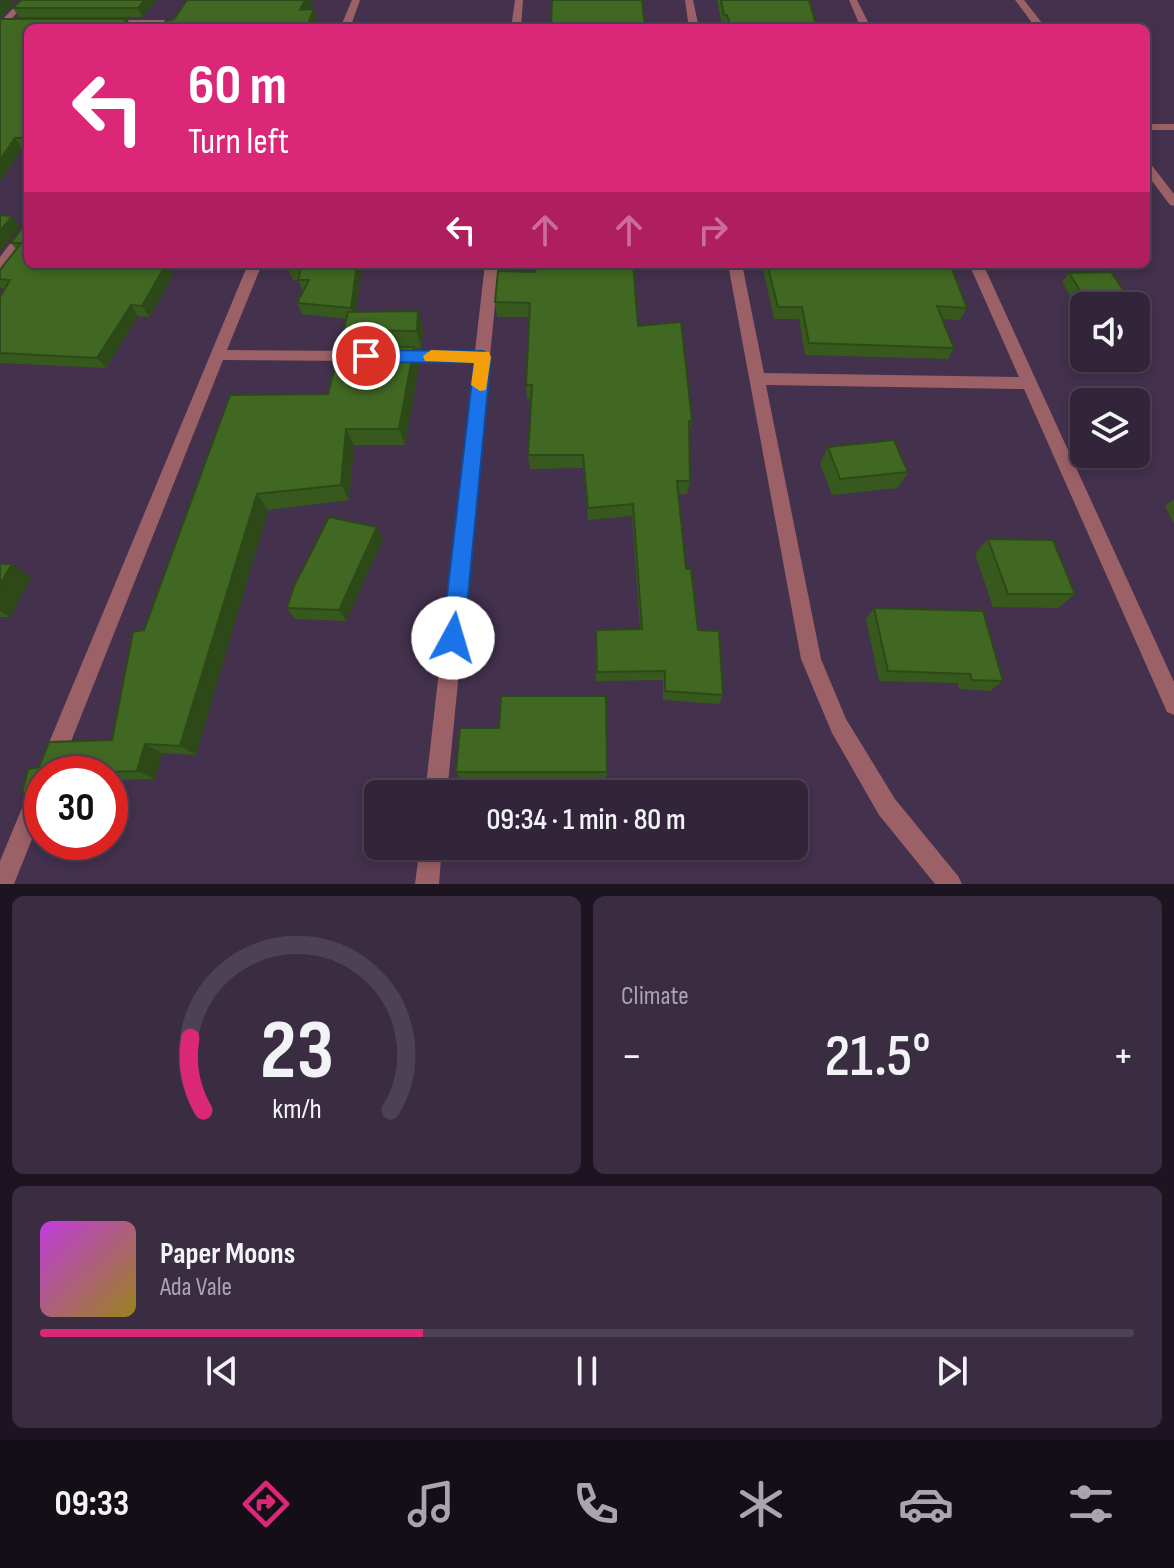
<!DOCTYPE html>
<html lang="en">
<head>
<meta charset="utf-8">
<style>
	:root { --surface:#32253a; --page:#3a2d42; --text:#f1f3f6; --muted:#a8a5af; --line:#4d4254; --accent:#db2777 }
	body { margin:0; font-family:"Sofia Sans Condensed",sans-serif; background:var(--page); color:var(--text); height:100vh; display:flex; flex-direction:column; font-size:30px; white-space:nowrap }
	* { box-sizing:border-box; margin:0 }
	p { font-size:26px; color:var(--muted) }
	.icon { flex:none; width:44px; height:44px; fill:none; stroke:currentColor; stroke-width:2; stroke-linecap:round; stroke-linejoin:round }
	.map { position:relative; height:884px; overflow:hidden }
	.side { display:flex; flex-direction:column; gap:12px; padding:12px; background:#1c1420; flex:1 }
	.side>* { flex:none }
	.hud { position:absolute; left:24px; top:24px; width:1126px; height:244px; border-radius:12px; box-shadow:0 4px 12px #0003,0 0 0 2px var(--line); background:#db2777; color:#fff; overflow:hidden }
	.buttons { position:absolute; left:1070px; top:292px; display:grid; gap:16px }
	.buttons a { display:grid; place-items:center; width:80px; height:80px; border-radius:12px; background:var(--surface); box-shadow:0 4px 12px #0003,0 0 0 2px var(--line); font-size:40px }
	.speed { position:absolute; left:24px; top:756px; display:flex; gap:16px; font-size:40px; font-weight:700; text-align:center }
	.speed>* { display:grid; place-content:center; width:104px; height:104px; border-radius:50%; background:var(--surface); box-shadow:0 4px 12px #0003,0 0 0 2px var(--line); line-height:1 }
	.speed .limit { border:12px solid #d22; background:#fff; color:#111 }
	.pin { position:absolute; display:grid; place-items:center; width:68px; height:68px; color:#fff; margin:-34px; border:4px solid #fff; border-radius:50%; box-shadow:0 2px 8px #0007 }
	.me { position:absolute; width:88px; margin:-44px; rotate:6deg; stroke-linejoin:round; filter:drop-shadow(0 0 6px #0008) }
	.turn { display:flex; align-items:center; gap:28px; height:168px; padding:0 32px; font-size:36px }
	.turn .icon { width:104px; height:104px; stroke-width:2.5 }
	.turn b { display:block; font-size:56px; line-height:68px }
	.lanes { display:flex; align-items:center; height:76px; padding:0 32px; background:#0003; justify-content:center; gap:40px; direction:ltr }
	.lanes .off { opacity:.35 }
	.big { font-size:60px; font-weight:600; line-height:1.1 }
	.side .tile { flex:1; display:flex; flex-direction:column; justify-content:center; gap:12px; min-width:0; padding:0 28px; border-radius:12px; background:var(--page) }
	.side .dial { align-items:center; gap:0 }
	.dial svg { height:208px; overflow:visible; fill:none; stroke:var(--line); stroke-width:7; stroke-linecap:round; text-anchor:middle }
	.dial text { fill:var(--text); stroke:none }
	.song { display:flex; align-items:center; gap:24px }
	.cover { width:96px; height:96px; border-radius:12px; background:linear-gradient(135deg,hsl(290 70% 55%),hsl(50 70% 35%)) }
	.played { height:8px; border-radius:4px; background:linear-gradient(90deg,var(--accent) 35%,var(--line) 35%) }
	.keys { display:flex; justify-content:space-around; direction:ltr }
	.heat { display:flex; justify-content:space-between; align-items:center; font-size:44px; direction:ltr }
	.side .tiles { flex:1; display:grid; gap:12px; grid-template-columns:1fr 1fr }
	.tile:last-child { grid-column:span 2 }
	.trip { position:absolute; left:364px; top:780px; width:444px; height:80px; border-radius:12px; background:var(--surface); box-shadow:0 4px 12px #0003,0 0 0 2px var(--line); font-weight:600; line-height:80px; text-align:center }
	.dock { display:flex; height:128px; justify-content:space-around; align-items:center; background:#140f17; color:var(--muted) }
	.dock .icon { width:56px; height:56px }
	.dock .active { color:var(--accent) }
	.dock b { font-size:36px; color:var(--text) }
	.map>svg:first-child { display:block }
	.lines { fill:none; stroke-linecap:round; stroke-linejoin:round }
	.street { fill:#9b6166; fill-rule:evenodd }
	.wall { fill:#38591d }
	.shaded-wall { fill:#2e4918 }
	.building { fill:#416822; stroke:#2e4918; stroke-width:2 }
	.route { fill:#1a73e8; stroke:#114b97; stroke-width:2 }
	.slow { fill:#f59e0b }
</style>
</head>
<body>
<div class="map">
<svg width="1174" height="884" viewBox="0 0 1174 884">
	<rect width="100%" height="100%" fill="#43314d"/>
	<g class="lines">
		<g class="street">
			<polygon points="21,0 30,0 0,30 0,22"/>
			<polygon points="352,0 360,0 350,28 340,28"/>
			<polygon points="515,0 523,0 521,28 511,28"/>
			<polygon points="685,0 693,0 699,28 689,28"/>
			<polygon points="849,0 857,0 871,28 861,28"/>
			<polygon points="1015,0 1024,0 1046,28 1036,28"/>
			<polygon points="108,20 175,20 180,23 175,26 105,25 105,21"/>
			<rect x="1146" y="124" width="28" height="6"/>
			<polygon points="1146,162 1150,163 1174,194 1174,206 1170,205 1146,173"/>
			<polygon points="28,224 28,237 5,270 0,271 0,257 24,225"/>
			<polygon points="248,264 262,264 227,350 357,351 364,356 357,361 223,360 58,774 42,774 42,814 14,884 0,884 0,861 34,779 38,778 36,774"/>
			<polygon points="485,264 499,264 447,794 425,794 474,362 397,361 390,356 397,351 475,351"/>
			<polygon points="728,264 742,264 764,373 1019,377 969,264 983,264 1174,682 1174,715 1167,712 1024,389 766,385 821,659 846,719 895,799 958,876 962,884 935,884 879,815 832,733 801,659"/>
			<polygon points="420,846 442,846 439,884 415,884"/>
		</g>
	</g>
	<g class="wall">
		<polygon points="157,0 142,17 19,17 13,8"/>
		<polygon points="717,0 809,0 817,28 726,28 726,26 722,26"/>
		<polygon points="127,19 132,28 28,28 28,148 22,148 0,182 0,20"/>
		<polygon points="22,228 28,264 173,275 149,317 138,316 106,368 0,363 0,297 4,290 0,287 0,270 16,249 11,243"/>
		<polygon points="362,264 356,312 418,311 423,329 421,349 414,348 419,365 405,445 354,445 349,500 268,510 196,755 162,753 155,779 110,780 110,774 42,774 42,799 22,793 39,767 112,740 144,630 328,394 350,347 344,330 347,319 302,314 297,303 303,292 298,280 293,280 288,269"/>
		<polygon points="536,264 675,264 675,268 634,269 638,326 692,421 689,434 690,481 687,494 678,494 686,569 698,630 723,695 719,704 663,700 663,680 596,681 595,640 640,629 632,516 588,520 583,468 530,469 528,455 531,399 527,399 526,385 529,317 497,317 495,302 535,272"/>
		<polygon points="762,264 950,264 967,308 960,320 942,319 954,348 948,359 805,355 799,319 774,319"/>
		<polygon points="1069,273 1134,306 1084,306 1084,318 1062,282"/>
		<polygon points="1136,309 1147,326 1139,335 1136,335"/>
		<polygon points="828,447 908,472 898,488 832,495 820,464"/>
		<polygon points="1174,499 1174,524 1165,506"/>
		<polygon points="377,527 383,539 346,621 295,619 287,608"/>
		<polygon points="988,539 1075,594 1058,608 993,607 975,554"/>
		<polygon points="0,564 31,578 10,617 0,617"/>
		<polygon points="874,608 1003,681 990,691 959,689 958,683 879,681 866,619"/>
		<polygon points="456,772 607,772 606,780 461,780"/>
	</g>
	<g class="shaded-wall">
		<polygon points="2,0 12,0 14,3 0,18 0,2"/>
		<polygon points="145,0 157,0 142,17 138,8"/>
		<polygon points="305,0 314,0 303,20 300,10"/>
		<polygon points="314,9 317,20 314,28 306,28"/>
		<polygon points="127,19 132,28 120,28"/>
		<polygon points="28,131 28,147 22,138"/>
		<polygon points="15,138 22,148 0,182 0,160"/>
		<polygon points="12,216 20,226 0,252 0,231"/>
		<polygon points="166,264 173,275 149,317 142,306"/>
		<polygon points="357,264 362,264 355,320 351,308"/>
		<polygon points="131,305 138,316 106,368 97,358"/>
		<polygon points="418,311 423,329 421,349 417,331"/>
		<polygon points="414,347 419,365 405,445 399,429"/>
		<polygon points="346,429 354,445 349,500 341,485"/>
		<polygon points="257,494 268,510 196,755 180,746"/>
		<polygon points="377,527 383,539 346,621 339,610"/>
		<polygon points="12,564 31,578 10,617 0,611 0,584"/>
		<polygon points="145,744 162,753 155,779 137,771"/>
	</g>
	<g class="building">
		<polygon points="21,0 145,0 138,8 13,8"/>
		<polygon points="187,0 305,0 300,10 314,9 306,28 161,28 166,21 174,19"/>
		<polygon points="552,0 642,0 645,28 551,28"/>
		<polygon points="721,0 809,0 817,28 731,28 727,15 724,15"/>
		<polygon points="1,19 127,19 120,28 28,28 28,131 22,138 15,138 0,160 0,20"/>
		<polygon points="0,215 12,216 0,231"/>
		<polygon points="23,215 28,215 28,264 166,264 142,306 131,305 97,358 0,353 0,297 10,280 0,279 0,270 21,243 11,243 22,228"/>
		<polygon points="290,264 357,264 351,308 297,303 309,280 298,280 301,268 288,269"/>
		<polygon points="536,264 633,264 638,326 681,322 692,421 689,421 690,481 677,481 686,569 691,569 698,630 719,631 723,695 665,691 665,671 597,672 596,630 642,629 633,504 588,508 583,455 528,455 532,385 526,385 530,303 495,302 498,271 535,272"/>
		<polygon points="767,264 950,264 967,308 937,306 954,348 809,343 802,307 778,307"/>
		<polygon points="1111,272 1134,306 1090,306 1069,273"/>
		<polygon points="1136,309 1147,326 1136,326"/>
		<polygon points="418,311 417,331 344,330 348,312"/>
		<polygon points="340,347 414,347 399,429 346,429 341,485 257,494 180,746 145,744 137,771 81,773 81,774 42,774 42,792 22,793 28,769 39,767 49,742 112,740 133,632 144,630 230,395 328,394"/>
		<polygon points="894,440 908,472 840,479 828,447"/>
		<polygon points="329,517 377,527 339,610 287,608 294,586"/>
		<polygon points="988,539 1053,540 1075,594 1008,594"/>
		<polygon points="0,564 12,564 0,584"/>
		<polygon points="874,608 983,611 1003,681 972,680 970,674 888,671"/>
		<polygon points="501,696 606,696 607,772 456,772 460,728 499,728"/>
	</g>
	<polygon class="route" points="366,350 483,351 491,357 464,638 461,645 453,648 445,645 442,638 474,363 366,362 357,356"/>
	<polygon class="slow" points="431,350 489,352 491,357 486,390 480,391 471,385 474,363 425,361 423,356"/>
</svg>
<div class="buttons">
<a><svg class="icon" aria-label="sound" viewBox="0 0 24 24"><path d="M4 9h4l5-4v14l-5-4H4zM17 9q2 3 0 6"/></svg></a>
<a><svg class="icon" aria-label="layers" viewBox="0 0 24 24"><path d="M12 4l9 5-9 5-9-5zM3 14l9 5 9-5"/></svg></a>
</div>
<div class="speed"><div class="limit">30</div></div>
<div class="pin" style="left:366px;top:356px;background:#d93025"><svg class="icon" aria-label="arrive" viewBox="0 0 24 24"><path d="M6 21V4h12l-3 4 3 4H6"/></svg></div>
<svg class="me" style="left:453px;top:638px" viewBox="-20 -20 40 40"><circle r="19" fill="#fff"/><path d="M0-13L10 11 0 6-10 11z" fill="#1a73e8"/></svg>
<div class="trip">09:34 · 1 min · 80 m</div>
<div class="hud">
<div class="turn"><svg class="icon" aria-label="left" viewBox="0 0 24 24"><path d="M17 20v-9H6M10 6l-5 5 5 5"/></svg><div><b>60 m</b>Turn left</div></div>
<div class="lanes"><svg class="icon" aria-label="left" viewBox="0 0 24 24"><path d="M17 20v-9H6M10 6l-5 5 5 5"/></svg><svg class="icon off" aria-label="ahead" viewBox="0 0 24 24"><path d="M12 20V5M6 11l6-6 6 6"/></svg><svg class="icon off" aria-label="ahead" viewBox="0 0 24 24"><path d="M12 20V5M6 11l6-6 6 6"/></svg><svg class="icon off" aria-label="right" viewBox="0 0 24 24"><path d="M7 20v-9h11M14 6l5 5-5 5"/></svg></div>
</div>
</div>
<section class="side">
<div class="tiles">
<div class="tile dial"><svg viewBox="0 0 100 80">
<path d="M14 69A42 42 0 1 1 86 69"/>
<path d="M14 69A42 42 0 0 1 9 41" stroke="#db2777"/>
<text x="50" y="56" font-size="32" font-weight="700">23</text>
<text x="50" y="72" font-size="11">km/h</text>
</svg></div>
<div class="tile"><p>Climate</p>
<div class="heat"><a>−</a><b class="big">21.5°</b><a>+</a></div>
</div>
<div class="tile">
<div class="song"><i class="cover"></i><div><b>Paper Moons</b><p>Ada Vale</p></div></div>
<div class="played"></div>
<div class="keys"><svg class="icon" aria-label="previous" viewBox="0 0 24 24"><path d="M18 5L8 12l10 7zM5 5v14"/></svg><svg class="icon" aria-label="pause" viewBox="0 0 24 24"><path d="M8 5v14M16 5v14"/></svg><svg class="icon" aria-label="next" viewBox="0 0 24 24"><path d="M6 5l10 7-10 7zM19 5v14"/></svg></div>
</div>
</div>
</section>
<nav class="dock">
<b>09:33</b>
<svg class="icon active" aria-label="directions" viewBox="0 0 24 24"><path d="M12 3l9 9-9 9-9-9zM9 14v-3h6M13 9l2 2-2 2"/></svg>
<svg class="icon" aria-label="music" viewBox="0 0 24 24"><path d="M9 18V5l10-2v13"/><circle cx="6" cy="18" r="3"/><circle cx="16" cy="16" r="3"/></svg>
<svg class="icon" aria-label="phone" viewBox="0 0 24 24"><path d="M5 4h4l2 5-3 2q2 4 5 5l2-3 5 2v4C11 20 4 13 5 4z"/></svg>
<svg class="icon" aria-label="climate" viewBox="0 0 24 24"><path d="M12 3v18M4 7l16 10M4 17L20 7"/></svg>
<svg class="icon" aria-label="car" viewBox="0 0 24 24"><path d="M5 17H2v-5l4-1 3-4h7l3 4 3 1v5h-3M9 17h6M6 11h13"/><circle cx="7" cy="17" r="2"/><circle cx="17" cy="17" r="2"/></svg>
<svg class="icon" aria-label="filters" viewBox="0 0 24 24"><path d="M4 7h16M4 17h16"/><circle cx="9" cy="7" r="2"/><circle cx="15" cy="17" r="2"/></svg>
</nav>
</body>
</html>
